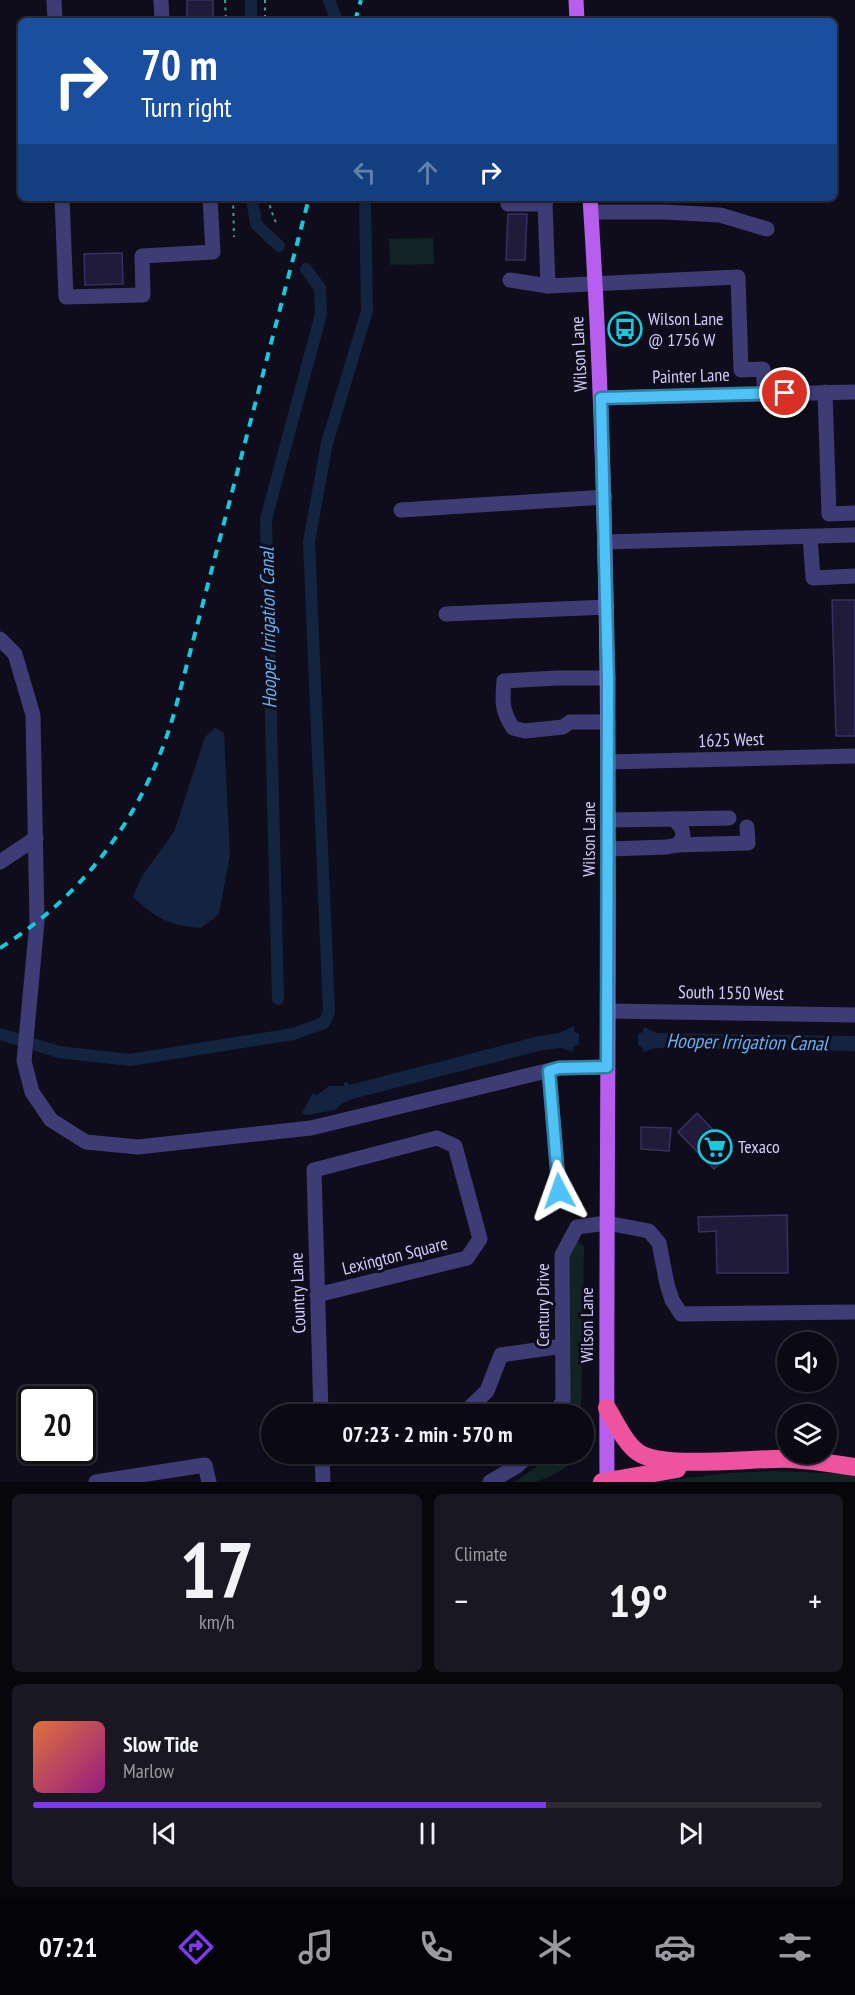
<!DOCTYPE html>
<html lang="en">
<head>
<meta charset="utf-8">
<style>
	:root { --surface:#0b0a14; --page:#191822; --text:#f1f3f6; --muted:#9a9aa0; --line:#2b2b34; --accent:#7c3aed }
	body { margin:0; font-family:"PT Sans Narrow",sans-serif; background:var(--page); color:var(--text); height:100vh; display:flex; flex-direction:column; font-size:22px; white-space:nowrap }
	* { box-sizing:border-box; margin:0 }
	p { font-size:20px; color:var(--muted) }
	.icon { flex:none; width:33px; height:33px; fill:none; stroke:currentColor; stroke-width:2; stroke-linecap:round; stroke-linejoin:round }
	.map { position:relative; height:1482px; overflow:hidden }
	.sheet { display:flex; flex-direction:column; gap:12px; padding:12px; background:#06060b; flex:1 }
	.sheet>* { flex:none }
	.guide { position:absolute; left:18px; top:18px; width:819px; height:183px; border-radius:9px; box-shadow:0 2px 4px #0004,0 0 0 2px var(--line); background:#1a4fa0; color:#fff; overflow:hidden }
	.tools { position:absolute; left:777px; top:1332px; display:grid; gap:12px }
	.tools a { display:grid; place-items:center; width:60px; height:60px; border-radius:50%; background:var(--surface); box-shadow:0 2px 4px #0004,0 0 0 2px var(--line); font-size:30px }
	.speed { position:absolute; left:18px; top:1386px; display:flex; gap:12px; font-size:30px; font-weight:700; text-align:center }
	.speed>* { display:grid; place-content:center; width:78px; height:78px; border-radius:50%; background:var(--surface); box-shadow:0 2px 4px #0004,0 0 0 2px var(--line); line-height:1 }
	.speed .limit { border:3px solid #111; border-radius:9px; background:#fff; color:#111 }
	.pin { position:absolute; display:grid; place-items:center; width:51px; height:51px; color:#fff; margin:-26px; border:3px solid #fff; border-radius:50%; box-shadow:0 2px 6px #0007 }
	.me { position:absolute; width:66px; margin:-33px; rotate:356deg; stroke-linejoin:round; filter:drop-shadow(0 0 4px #0008) }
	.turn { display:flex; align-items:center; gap:21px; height:126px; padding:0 24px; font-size:27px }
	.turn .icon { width:78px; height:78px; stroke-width:2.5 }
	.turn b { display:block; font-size:42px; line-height:51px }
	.lanes { display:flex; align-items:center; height:57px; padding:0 24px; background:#0003; justify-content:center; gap:30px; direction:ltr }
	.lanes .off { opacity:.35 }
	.big { font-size:45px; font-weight:700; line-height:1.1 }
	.sheet .tile { flex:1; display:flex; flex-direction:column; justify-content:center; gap:9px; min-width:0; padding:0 21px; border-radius:9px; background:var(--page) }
	.sheet .dial { align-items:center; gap:0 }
	.dial b { font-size:78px; line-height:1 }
	.song { display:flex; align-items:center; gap:18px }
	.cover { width:72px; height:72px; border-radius:9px; background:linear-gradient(135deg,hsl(20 70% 55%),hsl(310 70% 35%)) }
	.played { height:6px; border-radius:3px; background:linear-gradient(90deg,var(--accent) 65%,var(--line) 65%) }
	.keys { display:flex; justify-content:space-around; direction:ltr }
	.heat { display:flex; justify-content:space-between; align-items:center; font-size:33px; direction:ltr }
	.sheet .tiles { flex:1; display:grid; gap:12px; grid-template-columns:1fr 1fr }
	.tile:last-child { grid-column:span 2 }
	.trip { position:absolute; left:261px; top:1404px; width:333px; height:60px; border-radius:30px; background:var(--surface); box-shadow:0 2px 4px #0004,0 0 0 2px var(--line); font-weight:700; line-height:60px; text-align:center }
	.menu { display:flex; height:96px; justify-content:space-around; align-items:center; background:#040408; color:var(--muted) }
	.menu .icon { width:42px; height:42px }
	.menu .on { color:var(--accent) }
	.menu b { font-size:27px; color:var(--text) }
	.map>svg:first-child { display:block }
	.green { fill:#112423 }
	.water { fill:#12243f }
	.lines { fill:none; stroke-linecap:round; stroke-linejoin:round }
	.canal { stroke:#12243f; stroke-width:12 }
	.building { fill:#211b3a; stroke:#392f63; stroke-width:1.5 }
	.path { stroke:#38a19a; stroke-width:2; stroke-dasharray:3 4.5; stroke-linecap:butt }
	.minor { stroke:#3e3c75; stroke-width:15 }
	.major { stroke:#b75eee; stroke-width:15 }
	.highway { stroke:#ed539e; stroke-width:18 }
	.rail { stroke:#17c9db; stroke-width:4; stroke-dasharray:9 8; stroke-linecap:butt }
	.route-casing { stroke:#337fa1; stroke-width:15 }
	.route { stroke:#4fc3f7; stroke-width:10 }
	.labels { text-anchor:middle; stroke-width:6; stroke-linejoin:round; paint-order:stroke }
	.poi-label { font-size:18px; fill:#d1ccfa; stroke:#0f0d1b; text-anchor:start }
	.street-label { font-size:18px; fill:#d1ccfa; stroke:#0f0d1b }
	.water-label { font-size:20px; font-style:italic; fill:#64b0ef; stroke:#0f0d1b }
</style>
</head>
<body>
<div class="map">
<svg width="855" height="1482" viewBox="0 0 855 1482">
	<rect width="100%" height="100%" fill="#0f0d1b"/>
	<g class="green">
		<polygon points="433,238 434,264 390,265 389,239"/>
		<polygon points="575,1242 581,1243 584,1247 581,1414 561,1414 564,1262"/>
		<path d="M555 1454H580C576 1464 546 1479 535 1482 529 1482 521 1482 515 1482Z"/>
		<polygon points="774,1471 855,1474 855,1482 655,1482 728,1473"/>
	</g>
	<g class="water">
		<path d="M215 728 224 733 230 855 219 914 201 928C170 925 156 919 133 897L142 876 174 832 205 737Z"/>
		<polygon points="574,1026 574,1032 579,1034 579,1044 573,1047 573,1052 561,1048 543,1050 352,1099 341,1104 335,1110 306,1115 302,1113 313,1093 317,1095 329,1086 344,1086 344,1083 347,1082 349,1085 535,1037 559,1033"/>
		<polygon points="644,1027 656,1033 855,1036 855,1051 656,1048 643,1052 643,1048 638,1045 638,1034 643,1032"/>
	</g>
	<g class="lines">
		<g class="canal">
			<polyline points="251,0 251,21"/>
			<polyline points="329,0 337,21"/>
			<polyline points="252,198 256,224 279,246"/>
			<polyline points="278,999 266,519 321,314 320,288 306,269"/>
			<polyline points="0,1034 59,1052 130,1060 293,1034 324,1023 329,1012 309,542 327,443 367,311 365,198"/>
		</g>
	</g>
	<g class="building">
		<rect x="187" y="0" width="26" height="21"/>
		<polygon points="508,214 527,214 525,260 506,260"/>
		<polygon points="122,253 123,284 85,285 84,254"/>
		<polygon points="832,600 855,600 855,736 836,736"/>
		<polygon points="697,1113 733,1151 714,1169 678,1132"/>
		<polygon points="641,1127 671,1128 669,1151 641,1149"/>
		<polygon points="787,1215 788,1273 717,1273 716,1231 699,1232 698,1217"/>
	</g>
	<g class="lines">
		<g class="path">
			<polyline points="225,0 226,21"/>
			<polyline points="265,0 265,21"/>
			<polyline points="233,198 234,237"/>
			<polyline points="268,198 271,210 276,223"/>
		</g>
		<g class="minor">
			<polyline points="54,0 55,21"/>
			<polyline points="161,0 162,21"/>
			<polyline points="62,198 66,297 143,295 142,256 213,252 210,198"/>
			<polyline points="508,198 508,204 545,204 547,198"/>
			<polyline points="545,204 548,286 738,277 741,370 763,369 765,394"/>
			<polyline points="591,212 664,212 720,215 767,229"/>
			<polyline points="510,280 548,286"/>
			<polyline points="825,392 829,514 855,513"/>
			<polyline points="601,398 855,392"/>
			<polyline points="401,510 605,497"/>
			<polyline points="810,536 813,578 855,576"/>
			<polyline points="606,542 855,535"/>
			<polyline points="446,614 607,607"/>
			<polyline points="0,639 15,654 33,715 37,922 24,1061 32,1092 51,1120 86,1142 138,1147 311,1128 559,1068 607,1067"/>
			<path d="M608 678H557L504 681C502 702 502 711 513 728L525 731 563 727 570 722H608"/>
			<polyline points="608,762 855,756"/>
			<polyline points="672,819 729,818"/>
			<path d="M608 820 672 819C680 824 683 828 683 838L677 845 667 847 608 849"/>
			<polyline points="677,845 748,843 747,827"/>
			<polyline points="0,862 36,838"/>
			<polyline points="607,1011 855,1015"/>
			<polyline points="549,1071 559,1191"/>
			<polyline points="317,1295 467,1258 480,1239 455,1146 437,1138 314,1170 321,1414"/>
			<polyline points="463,1414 487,1391 501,1355 563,1346"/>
			<polyline points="556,1414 563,1400 562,1255 577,1227 607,1223 649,1231 659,1243 667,1284 672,1300 681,1314 855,1312"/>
			<polyline points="322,1454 323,1482"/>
			<polyline points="96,1482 205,1465 209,1482"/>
			<polyline points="490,1482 517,1466 530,1454"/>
		</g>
		<g class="major">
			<polyline points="576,0 577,21"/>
			<path d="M590 198C618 626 605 1054 607 1482"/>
		</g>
		<g class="highway">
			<path d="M607 1408C616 1422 625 1444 639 1453 665 1470 756 1457 791 1459 812 1460 834 1464 855 1467"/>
			<polyline points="602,1482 677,1469"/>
		</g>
		<g class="rail">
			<polyline points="355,21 361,0"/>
			<path d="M0 948C88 893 147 809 175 710L309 198"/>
		</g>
	</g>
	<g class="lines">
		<defs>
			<polyline id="route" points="559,1191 549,1071 559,1068 607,1067 608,678 601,398 785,393"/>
		</defs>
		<use href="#route" class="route-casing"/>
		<use href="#route" class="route"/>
	</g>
	<defs>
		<symbol id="bus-ring" viewBox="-11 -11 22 22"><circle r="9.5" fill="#0f0d1b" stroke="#17c9db" stroke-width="1.5"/><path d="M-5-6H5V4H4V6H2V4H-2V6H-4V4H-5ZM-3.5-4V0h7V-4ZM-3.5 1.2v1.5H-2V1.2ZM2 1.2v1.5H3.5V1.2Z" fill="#17c9db"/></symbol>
		<symbol id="supermarket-ring" viewBox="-11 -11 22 22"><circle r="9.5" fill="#0f0d1b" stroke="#17c9db" stroke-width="1.5"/><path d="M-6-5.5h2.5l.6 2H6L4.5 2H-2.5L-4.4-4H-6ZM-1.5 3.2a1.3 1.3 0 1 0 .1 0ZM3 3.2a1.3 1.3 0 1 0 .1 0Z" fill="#17c9db"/></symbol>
	</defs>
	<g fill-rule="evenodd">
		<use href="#bus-ring" x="606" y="310" width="38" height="38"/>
		<use href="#supermarket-ring" x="696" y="1128" width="38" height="38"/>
	</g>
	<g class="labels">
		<g class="poi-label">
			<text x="648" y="325">Wilson Lane<tspan x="648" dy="21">@ 1756 W</tspan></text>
			<text x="738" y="1153">Texaco</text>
		</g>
		<g class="street-label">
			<text transform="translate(579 354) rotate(-93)" y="6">Wilson Lane</text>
			<text transform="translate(691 376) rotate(-2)" y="6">Painter Lane</text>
			<text transform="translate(731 740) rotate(-2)" y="6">1625 West</text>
			<text transform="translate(589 839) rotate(-90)" y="6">Wilson Lane</text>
			<text transform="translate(731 993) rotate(1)" y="6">South 1550 West</text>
			<text transform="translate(395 1256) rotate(-14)" y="6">Lexington Square</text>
			<text transform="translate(298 1293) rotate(-92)" y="6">Country Lane</text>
			<text transform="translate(543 1305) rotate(-90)" y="6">Century Drive</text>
			<text transform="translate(587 1325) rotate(-90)" y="6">Wilson Lane</text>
		</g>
		<g class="water-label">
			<text transform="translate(268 628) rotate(-91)" y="7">Hooper Irrigation Canal</text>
			<text transform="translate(747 1042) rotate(1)" y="7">Hooper Irrigation Canal</text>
		</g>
	</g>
</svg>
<div class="tools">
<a><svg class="icon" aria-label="sound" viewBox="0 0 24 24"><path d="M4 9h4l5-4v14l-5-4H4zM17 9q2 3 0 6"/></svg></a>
<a><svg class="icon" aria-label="layers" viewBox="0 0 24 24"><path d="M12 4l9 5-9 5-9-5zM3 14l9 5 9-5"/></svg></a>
</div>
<div class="speed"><div class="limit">20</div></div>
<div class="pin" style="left:785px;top:393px;background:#d93025"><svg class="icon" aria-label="arrive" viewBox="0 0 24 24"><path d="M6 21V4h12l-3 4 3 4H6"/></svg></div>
<svg class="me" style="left:559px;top:1191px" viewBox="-20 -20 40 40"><path d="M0-17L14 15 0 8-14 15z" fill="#4fc3f7" stroke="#fff" stroke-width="4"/></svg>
<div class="trip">07:23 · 2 min · 570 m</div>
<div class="guide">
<div class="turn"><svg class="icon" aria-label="right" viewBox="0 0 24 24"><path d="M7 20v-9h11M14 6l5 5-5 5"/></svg><div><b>70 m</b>Turn right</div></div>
<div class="lanes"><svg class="icon off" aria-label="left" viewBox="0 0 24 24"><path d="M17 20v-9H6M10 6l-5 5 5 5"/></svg><svg class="icon off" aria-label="ahead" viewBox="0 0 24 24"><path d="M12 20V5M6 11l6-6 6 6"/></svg><svg class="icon" aria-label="right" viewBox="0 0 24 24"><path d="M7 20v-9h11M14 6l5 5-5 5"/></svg></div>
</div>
</div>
<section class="sheet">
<div class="tiles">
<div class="tile dial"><b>17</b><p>km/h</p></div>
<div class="tile"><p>Climate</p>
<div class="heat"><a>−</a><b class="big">19°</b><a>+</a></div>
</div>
<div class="tile">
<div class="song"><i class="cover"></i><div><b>Slow Tide</b><p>Marlow</p></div></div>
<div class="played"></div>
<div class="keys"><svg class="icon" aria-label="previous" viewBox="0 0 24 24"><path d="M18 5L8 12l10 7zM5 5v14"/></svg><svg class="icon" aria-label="pause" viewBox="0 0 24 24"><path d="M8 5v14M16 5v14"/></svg><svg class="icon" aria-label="next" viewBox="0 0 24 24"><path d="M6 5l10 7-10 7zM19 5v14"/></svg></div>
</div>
</div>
</section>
<nav class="menu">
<b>07:21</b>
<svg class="icon on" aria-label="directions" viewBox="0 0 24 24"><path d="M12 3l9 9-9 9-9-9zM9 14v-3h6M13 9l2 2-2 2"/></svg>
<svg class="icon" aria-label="music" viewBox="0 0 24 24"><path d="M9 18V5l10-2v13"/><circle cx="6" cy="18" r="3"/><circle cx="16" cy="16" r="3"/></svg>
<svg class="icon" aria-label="phone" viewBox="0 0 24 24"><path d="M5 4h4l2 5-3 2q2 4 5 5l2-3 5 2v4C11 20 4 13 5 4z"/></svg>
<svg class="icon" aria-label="climate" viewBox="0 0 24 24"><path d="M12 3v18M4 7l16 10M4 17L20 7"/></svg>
<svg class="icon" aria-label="car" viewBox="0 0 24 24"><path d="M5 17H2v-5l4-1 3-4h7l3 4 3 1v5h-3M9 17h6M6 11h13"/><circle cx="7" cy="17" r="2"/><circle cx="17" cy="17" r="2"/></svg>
<svg class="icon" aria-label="filters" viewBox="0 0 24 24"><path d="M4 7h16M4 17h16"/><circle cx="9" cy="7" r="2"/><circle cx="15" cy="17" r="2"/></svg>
</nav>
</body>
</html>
